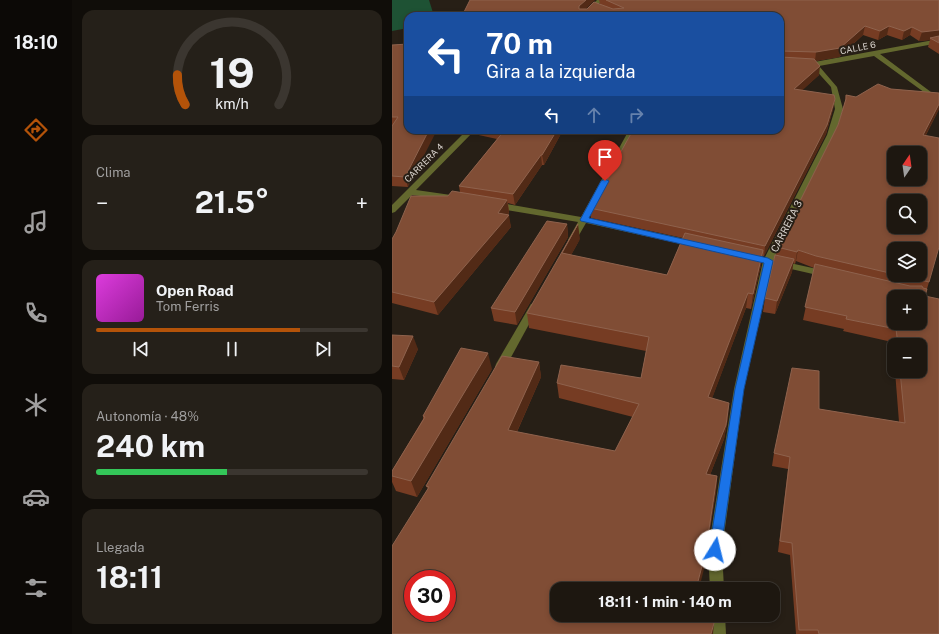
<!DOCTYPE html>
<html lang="es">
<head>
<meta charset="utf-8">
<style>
	:root { --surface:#1d1710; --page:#252019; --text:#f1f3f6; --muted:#a09f9f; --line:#3b3630; --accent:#b45309 }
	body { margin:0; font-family:"Public Sans",sans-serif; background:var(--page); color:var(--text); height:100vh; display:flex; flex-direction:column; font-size:15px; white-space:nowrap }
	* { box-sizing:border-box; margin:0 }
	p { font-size:13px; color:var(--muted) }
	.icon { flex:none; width:22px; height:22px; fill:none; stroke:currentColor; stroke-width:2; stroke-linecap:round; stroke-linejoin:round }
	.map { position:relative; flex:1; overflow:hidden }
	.panel { display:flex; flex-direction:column; gap:10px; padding:10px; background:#100d09; width:320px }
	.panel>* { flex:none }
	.hud { position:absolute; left:12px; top:12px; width:380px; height:122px; border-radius:12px; box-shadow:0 2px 6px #0003,0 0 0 1px var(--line); background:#1a4fa0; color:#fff; overflow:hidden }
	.needle { width:26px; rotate:13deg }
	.buttons { position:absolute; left:495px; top:146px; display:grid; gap:8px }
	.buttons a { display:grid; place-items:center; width:40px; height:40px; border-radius:8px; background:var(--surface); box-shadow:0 2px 6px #0003,0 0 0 1px var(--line); font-size:20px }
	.speed { position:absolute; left:12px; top:570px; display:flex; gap:8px; font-size:20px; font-weight:700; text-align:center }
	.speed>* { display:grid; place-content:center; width:52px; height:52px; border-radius:50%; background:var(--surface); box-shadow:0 2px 6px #0003,0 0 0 1px var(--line); line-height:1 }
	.speed .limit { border:6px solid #d22; background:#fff; color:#111 }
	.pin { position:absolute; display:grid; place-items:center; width:34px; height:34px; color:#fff; margin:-41px -17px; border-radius:50% 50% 50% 0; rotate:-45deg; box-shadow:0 0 4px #0007 }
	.pin .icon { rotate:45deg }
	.me { position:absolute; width:44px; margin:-22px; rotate:9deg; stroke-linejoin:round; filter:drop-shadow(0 0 3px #0008) }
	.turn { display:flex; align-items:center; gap:14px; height:84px; padding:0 16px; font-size:18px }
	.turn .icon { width:52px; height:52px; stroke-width:2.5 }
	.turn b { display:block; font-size:28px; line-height:34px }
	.lanes { display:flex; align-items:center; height:38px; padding:0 16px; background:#0003; justify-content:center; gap:20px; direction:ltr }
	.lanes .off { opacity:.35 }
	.big { font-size:30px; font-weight:700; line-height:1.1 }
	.panel .tile { flex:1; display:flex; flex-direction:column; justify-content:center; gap:6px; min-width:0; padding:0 14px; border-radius:12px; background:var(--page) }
	.panel .dial { align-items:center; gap:0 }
	.dial svg { height:104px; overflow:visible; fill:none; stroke:var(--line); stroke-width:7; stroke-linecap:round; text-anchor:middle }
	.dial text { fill:var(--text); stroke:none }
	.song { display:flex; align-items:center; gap:12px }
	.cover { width:48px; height:48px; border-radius:6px; background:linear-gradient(135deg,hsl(300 70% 55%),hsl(300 70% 35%)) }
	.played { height:4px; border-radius:2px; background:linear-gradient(90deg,var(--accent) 75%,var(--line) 75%) }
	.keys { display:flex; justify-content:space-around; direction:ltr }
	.heat { display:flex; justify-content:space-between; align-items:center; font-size:22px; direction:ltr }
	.charge { height:6px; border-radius:3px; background:linear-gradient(90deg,#34c759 48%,var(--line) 0) }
	.trip { position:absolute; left:158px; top:582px; width:230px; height:40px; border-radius:12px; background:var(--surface); box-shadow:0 2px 6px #0003,0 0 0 1px var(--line); font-weight:700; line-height:40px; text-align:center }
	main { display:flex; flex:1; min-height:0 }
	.tab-bar { display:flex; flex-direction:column; width:72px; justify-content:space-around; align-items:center; background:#0c0906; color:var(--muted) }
	.tab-bar .icon { width:28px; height:28px }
	.tab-bar .on { color:var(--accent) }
	.tab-bar b { font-size:18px; color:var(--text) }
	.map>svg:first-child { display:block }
	.green { fill:#1e5234 }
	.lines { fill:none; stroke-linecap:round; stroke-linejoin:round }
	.minor { fill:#63682e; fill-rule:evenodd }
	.wall { fill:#763c23; fill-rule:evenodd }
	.shaded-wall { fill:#522a16 }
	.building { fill:#804d35; stroke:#8e624d; fill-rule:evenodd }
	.route { fill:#1a73e8; stroke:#114b97 }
	.labels { text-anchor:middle; stroke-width:4; stroke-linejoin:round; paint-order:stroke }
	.far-street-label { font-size:9px; fill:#dad4ce; stroke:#271f16 }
	.street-label { font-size:10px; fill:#dad4ce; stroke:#271f16 }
</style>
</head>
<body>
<main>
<nav class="tab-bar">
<b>18:10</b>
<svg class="icon on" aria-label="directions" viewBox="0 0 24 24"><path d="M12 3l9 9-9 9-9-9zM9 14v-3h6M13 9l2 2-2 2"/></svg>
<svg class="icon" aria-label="music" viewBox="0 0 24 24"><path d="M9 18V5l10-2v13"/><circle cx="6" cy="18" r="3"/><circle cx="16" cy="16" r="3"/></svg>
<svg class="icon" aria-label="phone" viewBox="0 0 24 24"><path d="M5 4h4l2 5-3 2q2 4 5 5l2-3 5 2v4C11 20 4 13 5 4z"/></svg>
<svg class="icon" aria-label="climate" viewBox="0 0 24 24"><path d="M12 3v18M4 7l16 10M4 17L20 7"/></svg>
<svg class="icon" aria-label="car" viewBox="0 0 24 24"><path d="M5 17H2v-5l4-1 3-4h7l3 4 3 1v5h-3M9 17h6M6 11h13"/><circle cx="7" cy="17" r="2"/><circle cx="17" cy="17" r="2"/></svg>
<svg class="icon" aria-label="filters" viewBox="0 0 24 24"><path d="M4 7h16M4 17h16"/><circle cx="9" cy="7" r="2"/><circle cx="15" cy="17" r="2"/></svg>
</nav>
<section class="panel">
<div class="tile dial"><svg viewBox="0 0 100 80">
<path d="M14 69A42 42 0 1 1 86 69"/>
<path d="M14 69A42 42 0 0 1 8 46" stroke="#b45309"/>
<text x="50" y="56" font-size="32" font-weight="700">19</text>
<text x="50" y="72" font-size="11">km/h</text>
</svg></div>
<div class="tile"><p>Clima</p>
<div class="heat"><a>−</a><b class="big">21.5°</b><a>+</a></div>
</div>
<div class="tile">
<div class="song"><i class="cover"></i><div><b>Open Road</b><p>Tom Ferris</p></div></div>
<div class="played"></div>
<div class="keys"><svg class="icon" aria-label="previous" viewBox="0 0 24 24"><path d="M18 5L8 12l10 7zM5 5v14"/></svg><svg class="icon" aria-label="pause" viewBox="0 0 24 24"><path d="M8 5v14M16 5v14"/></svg><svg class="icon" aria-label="next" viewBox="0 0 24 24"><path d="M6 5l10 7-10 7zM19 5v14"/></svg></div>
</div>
<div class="tile"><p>Autonomía · 48%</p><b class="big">240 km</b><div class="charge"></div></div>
<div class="tile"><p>Llegada</p><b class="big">18:11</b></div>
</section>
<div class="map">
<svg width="547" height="634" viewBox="0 0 547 634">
	<rect width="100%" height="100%" fill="#271f16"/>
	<polygon class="green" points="0,0 37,0 42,16 16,16 16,28 0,31"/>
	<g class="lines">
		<g class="minor">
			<polygon points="205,0 211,0 195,16 189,16"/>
			<polygon points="547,39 547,43 488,54 547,98 547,103 482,56 427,66 445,87 451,109 443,135 381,261 352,389 330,550 332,589 318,589 316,550 342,389 371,261 435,135 443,109 439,87 421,67 414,65 417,63"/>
			<polygon points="75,130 83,130 24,190 59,195 62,196 63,198 62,200 20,195 3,212 0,213 0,205"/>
			<polygon points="237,130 245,130 196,218 303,241 308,244 306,246 303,247 194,223 183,242 180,243 176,240 186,222 103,208 99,205 103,202 189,217"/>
			<polygon points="389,261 434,271 439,274 434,277 386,266 384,264 386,262"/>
			<polygon points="142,303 147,306 112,370 104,370 103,367 104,364 139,304"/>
			<polygon points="319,615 333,615 334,634 320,634"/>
		</g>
	</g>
	<g class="wall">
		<polygon points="207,0 547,0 547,54 536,47 538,40 527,41 518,35 510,40 495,35 486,40 471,35 447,57 423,61 427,75 410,90 443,99 441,109 434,134 372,256 370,256 369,265 359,309 354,308 320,398 336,418 332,439 318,475 325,476 324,491 316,542 315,557 36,489 34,486 147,362 149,377 125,432 223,451 241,417 167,398 165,383 249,378 254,351 137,328 135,313 188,239 179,255 275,275 291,238 199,218 198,208 221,170 221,166 388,130 195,9 208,4"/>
		<polygon points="0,45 16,187 0,186"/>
		<path d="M499 89 547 93V109L534 135 537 282 533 296 547 634H404L398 555 386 552 396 469 380 466 382 453 427 409 507 422 503 371H528V345H502V360L500 342 451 331 452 329 411 320 422 268 404 261 403 264 401 263 400 272 383 314 371 312 373 298 384 255 385 247 446 125 452 107 454 95 464 97ZM502 249 528 275H502Z"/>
		<polygon points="81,130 171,130 152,165 150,165 123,205 116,203 117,212 116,215 119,227 46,315 0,303 0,239 56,196 68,192 67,186 105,139 82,134"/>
		<polygon points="175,224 176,237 125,325 102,321 99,308"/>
		<polygon points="0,335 26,349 12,380 0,379"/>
		<polygon points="100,369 25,497 4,491 0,482 0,471 31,419 31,416"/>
	</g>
	<g class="shaded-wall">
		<polygon points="194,0 203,0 188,15 187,6"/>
		<polygon points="473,26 471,35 447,57 423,61 424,52"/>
		<polygon points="497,26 495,35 486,40 488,31"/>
		<polygon points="520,27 518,35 510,40 512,31"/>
		<polygon points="547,30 547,38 538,38 538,40 527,41 530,32"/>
		<polygon points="428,66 427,75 401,99 402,89"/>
		<polygon points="443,99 441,109 434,134 372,256 373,246"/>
		<polygon points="547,104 547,109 528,146 531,135"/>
		<polygon points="37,130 45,130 16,187 13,177"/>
		<polygon points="165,130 171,130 152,165 150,155"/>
		<polygon points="149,155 150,165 123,205 121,194"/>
		<polygon points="115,200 117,212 109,224 117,215 119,227 46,315 42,302"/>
		<polygon points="175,224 176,237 125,325 123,312"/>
		<polygon points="186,224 188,239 172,268 170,253"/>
		<polygon points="371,250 369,265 359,309 361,294"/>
		<polygon points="406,250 404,261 403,264 405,252"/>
		<polygon points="402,259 400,272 383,314 385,301"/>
		<polygon points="356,293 354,308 315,412 316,397"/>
		<polygon points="21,336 26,349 12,380 7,367"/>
		<polygon points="96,353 100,369 25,497 19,481"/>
		<polygon points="147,362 149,377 119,445 116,430"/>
		<polygon points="337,403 336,418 332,439 313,488 314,474"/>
		<polygon points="325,476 324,491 315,545 316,543 315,557 307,589 304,589 316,536"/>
		<polygon points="322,623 321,634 319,634"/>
	</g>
	<g class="building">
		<polygon points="78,0 194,0 187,6 187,9 195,9 202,2 221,9 232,8 214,0 547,0 547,30 530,32 520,27 512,31 497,26 488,31 473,26 448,48 424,52 388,51 388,16 70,16"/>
		<polygon points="547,36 547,43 538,38"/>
		<polygon points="16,44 16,130 37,130 13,177 0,176 0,126 6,117 0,117 0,45"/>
		<polygon points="388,51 389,57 422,59 428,66 402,89 442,95 443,99 435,125 373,246 198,208 223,167 221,166 241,130 388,130"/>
		<path d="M486 84 499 89 547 93V104L531 135 547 138V247L537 282 508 275H528V249H502V274L424 256 406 250 405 252 385 247 446 125 454 99V95L464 97ZM502 153H528V179H502ZM502 201H528V227H502Z"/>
		<polygon points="109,130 165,130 150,155 149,155 121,194 67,186 112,131"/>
		<polygon points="60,191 115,200 106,213 117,215 42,302 0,292 0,239 4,232 19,196 56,196"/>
		<polygon points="155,221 175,224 123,312 99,308"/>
		<path d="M186 224 170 253 275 275 293 233 371 250 361 294 356 293 316 397 337 403 334 425 314 474 325 476 316 536V543L304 589H165V615H319L320 621 322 623 319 634H0V546L37 487 34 486 110 356 147 362 116 430 223 451 247 404 165 383 169 365 249 378 257 337 135 313ZM21 579H55V613H21Z"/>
		<polygon points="383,255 402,259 385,301 373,298"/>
		<path d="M423 264 518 286H530L531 288 535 289 533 296 547 299V634H427L426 630H407L400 543 388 541 398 457 382 453 400 368 427 371V409L513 423 508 371H528V345H506L504 329 454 319 455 316 413 307ZM502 297H528V323H502Z"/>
		<polygon points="0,335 21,336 7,367 0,366"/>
		<polygon points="69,348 96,353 19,481 0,476 0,471 33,417 31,416"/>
	</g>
	<polygon class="route" points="213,179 217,181 197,218 376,258 381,261 352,389 329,550 327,554 323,556 318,554 317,550 343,389 372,263 189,221 188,220 209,181"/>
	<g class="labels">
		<g class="far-street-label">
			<text transform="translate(466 48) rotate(-11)" y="3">CALLE 6</text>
			<text transform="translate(32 163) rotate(-45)" y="3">CARRERA 4</text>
		</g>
		<g class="street-label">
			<text transform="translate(394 226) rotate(-63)" y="4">CARRERA 3</text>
		</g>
	</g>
</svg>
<div class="buttons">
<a><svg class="needle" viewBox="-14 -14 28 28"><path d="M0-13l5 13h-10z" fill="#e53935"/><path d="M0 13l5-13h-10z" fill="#a09f9f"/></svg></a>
<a><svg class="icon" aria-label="search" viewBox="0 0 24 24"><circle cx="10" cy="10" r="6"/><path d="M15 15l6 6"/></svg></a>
<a><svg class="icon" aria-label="layers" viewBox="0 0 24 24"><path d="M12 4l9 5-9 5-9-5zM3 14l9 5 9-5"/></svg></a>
<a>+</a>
<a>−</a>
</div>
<div class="speed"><div class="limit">30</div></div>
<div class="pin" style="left:213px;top:181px;background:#d93025"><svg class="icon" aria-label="arrive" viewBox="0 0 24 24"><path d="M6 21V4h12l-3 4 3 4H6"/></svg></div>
<svg class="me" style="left:323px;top:550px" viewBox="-20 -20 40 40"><circle r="19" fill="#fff"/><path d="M0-13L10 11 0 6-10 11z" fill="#1a73e8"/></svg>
<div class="trip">18:11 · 1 min · 140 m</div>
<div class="hud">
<div class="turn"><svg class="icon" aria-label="left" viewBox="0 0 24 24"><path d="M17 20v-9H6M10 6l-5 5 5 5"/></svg><div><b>70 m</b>Gira a la izquierda</div></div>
<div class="lanes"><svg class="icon" aria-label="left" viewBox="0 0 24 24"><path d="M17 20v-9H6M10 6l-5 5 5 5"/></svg><svg class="icon off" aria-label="ahead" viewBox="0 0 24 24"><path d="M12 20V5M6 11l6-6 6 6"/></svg><svg class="icon off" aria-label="right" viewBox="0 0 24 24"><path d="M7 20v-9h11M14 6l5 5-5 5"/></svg></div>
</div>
</div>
</main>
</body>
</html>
